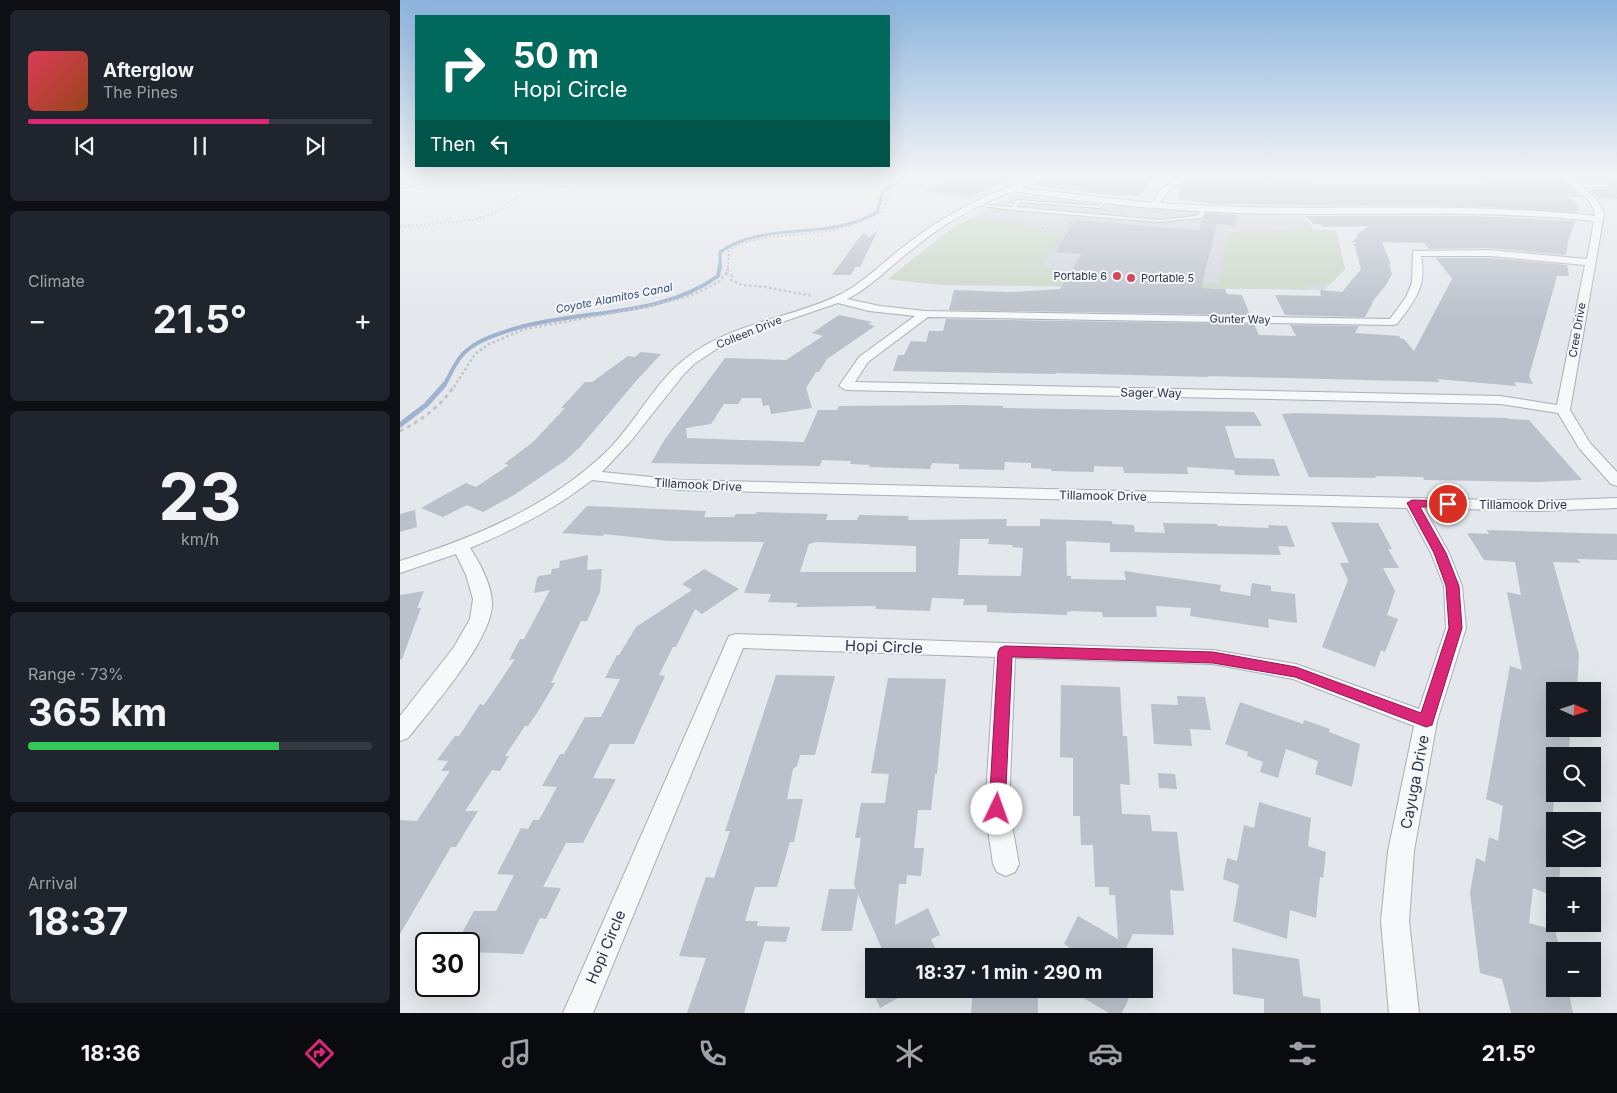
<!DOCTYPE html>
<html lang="en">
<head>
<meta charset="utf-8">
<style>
	:root { --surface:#171b24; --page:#20242c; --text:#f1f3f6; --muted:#9ea1a6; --line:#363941; --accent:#db2777 }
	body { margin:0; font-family:Inter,sans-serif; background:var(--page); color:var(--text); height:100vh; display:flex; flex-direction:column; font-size:19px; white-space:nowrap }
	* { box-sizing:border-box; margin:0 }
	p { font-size:16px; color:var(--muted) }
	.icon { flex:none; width:28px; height:28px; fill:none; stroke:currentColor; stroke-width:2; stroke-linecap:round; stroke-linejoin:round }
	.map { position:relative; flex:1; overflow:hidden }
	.side { display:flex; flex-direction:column; gap:10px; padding:10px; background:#0d0f14; width:400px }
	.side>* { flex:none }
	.hud { position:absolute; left:15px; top:15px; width:475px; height:152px; border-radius:0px; box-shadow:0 5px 20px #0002; background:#00695c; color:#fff; overflow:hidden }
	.needle { width:32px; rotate:93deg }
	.buttons { position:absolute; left:1146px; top:682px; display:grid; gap:10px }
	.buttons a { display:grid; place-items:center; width:55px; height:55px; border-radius:0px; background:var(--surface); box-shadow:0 5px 20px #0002; font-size:25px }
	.speed { position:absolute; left:15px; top:932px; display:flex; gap:10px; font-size:25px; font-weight:700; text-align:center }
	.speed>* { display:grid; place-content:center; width:65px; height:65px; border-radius:50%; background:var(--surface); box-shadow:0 5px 20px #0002; line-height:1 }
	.speed .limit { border:2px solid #111; border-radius:8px; background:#fff; color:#111 }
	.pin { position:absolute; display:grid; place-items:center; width:42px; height:42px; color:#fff; margin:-21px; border:2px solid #fff; border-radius:50%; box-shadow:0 1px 5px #0007 }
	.me { position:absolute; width:55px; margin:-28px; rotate:3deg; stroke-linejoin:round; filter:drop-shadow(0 0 4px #0008) }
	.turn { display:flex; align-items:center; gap:18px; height:105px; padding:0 15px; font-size:22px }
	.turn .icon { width:65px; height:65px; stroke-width:2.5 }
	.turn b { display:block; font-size:35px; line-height:42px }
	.then { display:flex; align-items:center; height:48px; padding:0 15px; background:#0003; gap:10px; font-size:19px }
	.big { font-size:38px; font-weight:700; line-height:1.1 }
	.side .tile { flex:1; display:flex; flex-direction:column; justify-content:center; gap:8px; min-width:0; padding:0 18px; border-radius:8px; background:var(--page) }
	.side .dial { align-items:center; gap:0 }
	.dial b { font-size:65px; line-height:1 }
	.song { display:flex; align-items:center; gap:15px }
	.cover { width:60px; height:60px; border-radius:8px; background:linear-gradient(135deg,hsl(350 70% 55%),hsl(20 70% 35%)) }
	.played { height:5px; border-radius:2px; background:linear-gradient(90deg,var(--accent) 70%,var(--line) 70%) }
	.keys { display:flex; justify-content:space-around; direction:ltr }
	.heat { display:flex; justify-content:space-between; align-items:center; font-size:28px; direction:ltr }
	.charge { height:8px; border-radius:4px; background:linear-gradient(90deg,#34c759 73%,var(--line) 0) }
	.trip { position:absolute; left:465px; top:948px; width:288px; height:50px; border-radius:0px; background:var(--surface); box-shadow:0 5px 20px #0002; font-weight:700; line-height:50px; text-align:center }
	.menu { display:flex; height:80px; justify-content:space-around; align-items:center; background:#090b0e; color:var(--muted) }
	.menu .icon { width:35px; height:35px }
	.menu .active { color:var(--accent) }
	.menu b { font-size:22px; color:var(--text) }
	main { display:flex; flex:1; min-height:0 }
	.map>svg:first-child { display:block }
	.built { fill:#d2d6de }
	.green { fill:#c9d6c5 }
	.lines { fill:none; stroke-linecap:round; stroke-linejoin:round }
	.stream-far2 { stroke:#9fb4cc; stroke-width:3 }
	.stream-far1 { stroke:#9fb4cc; stroke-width:4 }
	.stream { stroke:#9fb4cc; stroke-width:5 }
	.building { fill:#bbc0ca; fill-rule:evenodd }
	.lane-casing { stroke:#a9aeb7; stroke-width:2 }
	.street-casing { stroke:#a9aeb7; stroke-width:2 }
	.path-far2 { stroke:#c2c5cb; stroke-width:2; stroke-dasharray:2 2; stroke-linecap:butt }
	.path-far1 { stroke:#c2c5cb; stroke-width:2.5; stroke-dasharray:2.5 2.5; stroke-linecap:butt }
	.path { stroke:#c2c5cb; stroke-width:3; stroke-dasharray:4 4; stroke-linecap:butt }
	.lane { fill:#f7f8fa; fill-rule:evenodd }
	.street { fill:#f7f8fa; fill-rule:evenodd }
	.route { fill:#db2777; stroke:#8e194d }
	.poi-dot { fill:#d1495b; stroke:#f4f6f9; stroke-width:2 }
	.labels { text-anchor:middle; stroke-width:4; stroke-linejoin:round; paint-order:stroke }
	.far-poi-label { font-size:11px; fill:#2b3445; stroke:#f4f6f9; text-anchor:end }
	.far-water-label { font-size:11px; font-style:italic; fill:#34527a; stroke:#f4f6f9 }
	.far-street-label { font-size:11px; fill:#2b3445; stroke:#f4f6f9 }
	.street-label { font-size:12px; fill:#2b3445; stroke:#f4f6f9 }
	.near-street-label { font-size:15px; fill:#2b3445; stroke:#f4f6f9 }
</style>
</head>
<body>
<main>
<section class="side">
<div class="tile">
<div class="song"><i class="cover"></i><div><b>Afterglow</b><p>The Pines</p></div></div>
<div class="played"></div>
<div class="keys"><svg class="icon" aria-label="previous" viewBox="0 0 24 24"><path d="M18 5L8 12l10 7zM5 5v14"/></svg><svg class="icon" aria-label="pause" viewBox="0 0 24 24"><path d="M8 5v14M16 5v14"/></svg><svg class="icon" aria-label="next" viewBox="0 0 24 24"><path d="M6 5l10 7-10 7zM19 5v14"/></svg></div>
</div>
<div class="tile"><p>Climate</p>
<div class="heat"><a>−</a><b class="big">21.5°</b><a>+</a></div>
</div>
<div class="tile dial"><b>23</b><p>km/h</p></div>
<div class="tile"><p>Range · 73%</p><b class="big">365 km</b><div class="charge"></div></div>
<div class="tile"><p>Arrival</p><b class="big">18:37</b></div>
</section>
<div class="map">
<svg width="1217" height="1013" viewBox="0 0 1217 1013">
	<rect width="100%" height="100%" fill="#e4e7ec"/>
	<polygon class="built" points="617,195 709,205 826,214 902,216 914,230 936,230 945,269 924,290 542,285 488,279 551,229"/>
	<g class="green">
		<polygon points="571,218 623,223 620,227 665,231 641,267 664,269 660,276 666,277 663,281 665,282 664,286 542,285 488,279 551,229"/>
		<polygon points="913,228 914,230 936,230 945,269 931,283 926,282 925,287 906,285 907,289 789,288 792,281 818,284 827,236 841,231 869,232 871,231 870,230"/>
	</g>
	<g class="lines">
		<path class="stream-far2" d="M320 268V252C366 220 429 242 477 212L483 191 507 176"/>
		<path class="stream-far1" d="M43 387C51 375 55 360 66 351 80 339 100 333 117 328 183 309 260 318 318 276L320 266"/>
		<polyline class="stream" points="0,425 26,405 44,385"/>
	</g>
	<g class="building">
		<polygon points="555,176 614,176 571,197 523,191"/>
		<polygon points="655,176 759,176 750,181 740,196 711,195 635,185"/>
		<polygon points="1121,176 1160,176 1183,197 1167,197 1177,204 1179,210 1178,213 1087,207 814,204 778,199 778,187 786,182 1088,184 1080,177 1123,178"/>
		<polygon points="1174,176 1217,176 1217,199 1198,198 1188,189 1209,189 1210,182 1178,180"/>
		<polygon points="806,213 837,215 835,226 817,224 801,288 825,289 827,294 842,295 850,315 549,310 554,290 610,292 660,289 681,254 655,252 675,220 799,230 802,219"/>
		<polygon points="905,216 1077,216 1175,221 1168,242 1166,255 1090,248 1029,249 1024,243 982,242 991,265 989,264 992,274 986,285 972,302 973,302 965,317 885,315 875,295 921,296 920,290 942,292 961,269 954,244 957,242 951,242 959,236 956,235 969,226 923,227 920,224 914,224"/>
		<polygon points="478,230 460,267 455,267 451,275 432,275 463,233 469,237"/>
		<polygon points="1036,258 1090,258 1167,265 1169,276 1157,276 1154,287 1129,376 1133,384 1114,382 1116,386 1037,379 1040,382 808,376 809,377 656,373 656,374 493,371 498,355 504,355 511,341 526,342 529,331 543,331 546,319 854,324 859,335 896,336 890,325 959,326 955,333 999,336 1001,339 1004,339 1014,351 1052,279"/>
		<polygon points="439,315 472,322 468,324 475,326 427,359 419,372 416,372 406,388 412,408 371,414 369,405 363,406 361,398 342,398 338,404 324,404 311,424 286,428 287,438 404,442 418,410 437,410 439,406 562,405 603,406 603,408 854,412 862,426 825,426 835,458 874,459 880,476 835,475 834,470 787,467 788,474 724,473 723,467 694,466 694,472 651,471 651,469 631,468 631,463 605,462 604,470 559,469 559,464 532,463 530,469 469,467 470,465 450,464 451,461 422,460 420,466 251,463 265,439 325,358 386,360 423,336 412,333"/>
		<polygon points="241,352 261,354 237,380 180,447 166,460 114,495 83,512 67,505 43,517 21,508 66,483 76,487 109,465 104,464 133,442 165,408 161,408 185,382 192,382 228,356 235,357"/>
		<polygon points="895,413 1108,418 1109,419 1129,420 1182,480 1139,482 1024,480 1023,477 975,476 976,478 909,477 882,414"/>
		<path d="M187 506 306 511 304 517H334L336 514H356L357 512 428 514 426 520H457L459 515 509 516 508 520 607 519 606 526H640V519L712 521V524L734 525 735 532 765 533 763 523 817 524 818 526 869 528 868 525 887 526 895 547 878 546 881 555 721 552H710V543L666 541 667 576H671V579L726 580 724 571 821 585 820 591 850 596 852 583 871 586V591L895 594 897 623 868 619 869 628 790 616 791 608 756 606 757 617H703L702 612 672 611 667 612V615L587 612V605H563L564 599 532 598 530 611 475 609 476 606 396 607 398 603 368 602 371 594 344 593 364 542 269 541 204 534 203 536 162 533ZM560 539H589L588 544 613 545 612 547 623 548 621 576 558 575ZM416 542 516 546V572H400L409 544Z"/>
		<polygon points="15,510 17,527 0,532 0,514"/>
		<polygon points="931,522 978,523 992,549 988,549 999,568 983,568 995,591 987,615 998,619 985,652 981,650 975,667 922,647 948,580 940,563 949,563"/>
		<polygon points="1087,530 1217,534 1217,560 1177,559 1181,563 1153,562 1179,655 1177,691 1154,691 1150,719 1155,721 1155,729 1171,729 1168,756 1155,756 1155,789 1151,836 1155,837 1155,865 1160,867 1159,886 1155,886 1155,897 1133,888 1129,923 1155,930 1160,951 1155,951 1155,989 1168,989 1173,1013 1111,1013 1102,979 1080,973 1070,893 1076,858 1085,862 1089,837 1098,841 1103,806 1086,799 1110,666 1122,670 1107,592 1121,595 1115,562 1084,560 1067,533 1089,534"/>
		<polygon points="188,555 187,570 202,569 200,592 187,621 181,621 151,683 155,683 137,713 128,726 125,726 105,756 109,756 100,771 92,770 65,811 78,811 56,847 51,847 0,934 0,820 17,821 50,771 41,771 48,761 37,760 55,736 59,736 80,704 84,705 115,659 109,660 120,639 124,639 150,590 134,593 137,578 139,576 151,574 152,569 159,568 160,561"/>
		<polygon points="304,569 339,589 302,614 295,609 276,647 273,647 259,675 265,676 234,744 210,744 193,778 216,779 183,843 166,843 143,887 161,888 146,919 140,918 123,954 69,952 69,944 56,944 74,911 96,911 114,875 97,874 121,828 128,829 133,820 139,820 157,787 142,786 160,754 164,754 185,717 201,717 220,679 205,678 217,655 219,655 236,627 292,590 282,584"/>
		<polygon points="24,591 17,608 21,608 2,659 0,659 0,595"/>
		<polygon points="376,675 435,676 415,755 400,755 397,766 393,769 387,799 403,799 394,842 390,842 377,887 355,887 345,921 358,921 357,926 390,927 386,942 365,941 344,1013 287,1013 306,958 279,956 306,877 314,878 330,831 325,831"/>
		<polygon points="488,678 546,679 537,774 535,774 531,810 518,810 514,848 524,848 521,876 507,875 506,884 499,884 495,925 528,908 540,935 531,939 539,956 485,956 458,894 452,931 421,931 429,889 456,889 454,884 461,838 455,838 461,803 485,803 489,774 471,773"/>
		<polygon points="661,685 720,687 723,736 727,736 730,785 720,784 722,814 750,815 752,831 777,832 784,891 770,890 774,935 733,934 722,956 665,956 669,947 664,944 678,916 718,939 715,895 709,895 709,887 695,887 693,845 681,845 680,816 673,816 673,758 660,757"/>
		<polygon points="777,696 805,697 811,730 790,729 792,746 754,744 751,704 778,705"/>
		<polygon points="840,702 903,724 904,720 930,729 929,732 960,744 952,787 915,774 918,761 886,749 878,778 860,772 863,762 847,756 848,752 825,744"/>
		<polygon points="758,773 775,774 777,789 759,788"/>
		<polygon points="859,802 911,818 908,846 926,852 923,878 920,877 916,918 890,910 887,939 833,921 839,885 823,879 827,858 837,861 844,825 854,828"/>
		<polygon points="832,948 899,959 903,996 920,999 921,1013 864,1013 864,999 833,994"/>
		<polygon points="472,989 514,989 480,1008"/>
		<polygon points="573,989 638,989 638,1013 571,1013"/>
		<polygon points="668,989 733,989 722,1013 709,1013"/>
	</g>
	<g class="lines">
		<defs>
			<g id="lane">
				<polygon points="43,176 52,176 0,188 0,186"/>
				<polygon points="617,200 699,206 704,200 706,201 700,208 620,202 616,207 759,220 796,216 800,214 801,208 805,209 804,216 799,218 759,222 612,210 577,205 579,204 612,207"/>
			</g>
			<path id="street" d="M640 176H653L621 188 752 203 761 189 782 176H1061L1062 178 1058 180 787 179 770 189 760 203C905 214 1051 200 1195 216 1194 198 1173 188 1162 176H1171L1177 182 1209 183V187H1183L1198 201 1204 214 1170 410 1190 443 1217 472V486L1211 484 1179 448 1158 413 1100 404 446 390 439 386 459 357 515 316 469 311 438 303 350 333 321 346 294 364 284 374 230 442 202 472 281 480 1137 501 1217 498V508L1137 511 1024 508 1049 553 1062 586 1066 628 1037 721 1014 851 1009 921 1019 1013H989L981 921 988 851 1014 726 893 679 813 664 615 658 609 809 619 864 615 872 606 876 597 872 593 864 585 809 595 657 343 648 193 1013H163L329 636 336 634 813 650 896 664 1019 709 1046 628 1044 586 1031 553 1007 508 281 490 192 480C155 509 114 530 70 548 80 563 91 584 92 602 94 638 31 709 8 738L0 741V716L54 647 70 619 73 599 66 575 56 554 0 573V561C76 537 153 505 210 448 237 420 255 382 286 358 332 322 391 319 441 294 466 281 485 260 508 243 547 213 593 191 640 176ZM613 191C702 205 791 213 881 214 985 215 1090 210 1194 221L1187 259 1090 250 1013 251 1012 283 1006 297 990 319 525 311 480 306 447 299C473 286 491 265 514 248 543 224 578 204 613 191ZM1021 256H1090L1185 265 1157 405 1100 396 455 382 468 362 528 317 993 325 997 324C1015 300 1027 287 1021 256Z"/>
		</defs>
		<use href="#lane" class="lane-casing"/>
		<use href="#street" class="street-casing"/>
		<g class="path-far2">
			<path d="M83 176 66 182 64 186C115 198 163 188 213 176"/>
			<polyline points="622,226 667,230"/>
			<polyline points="0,227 73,220 93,214 122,194"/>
			<polyline points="653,251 672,222"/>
			<path d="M328 268 329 251C345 235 406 235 429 231 449 227 466 221 483 211L490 189 504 183 513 176"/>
		</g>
		<g class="path-far1">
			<polyline points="326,273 332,276 331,280 342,285 365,287 413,296"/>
			<polyline points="54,387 75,354 89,344 125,329 245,307 290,296 319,282 328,271 327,266"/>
		</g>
		<path class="path" d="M0 431C21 421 42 405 55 385"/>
		<use href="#lane" class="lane"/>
		<use href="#street" class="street"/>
	</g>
	<linearGradient id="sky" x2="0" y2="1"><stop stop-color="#8bb4dd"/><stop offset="0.55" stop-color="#f3f4f6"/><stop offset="1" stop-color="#f3f4f6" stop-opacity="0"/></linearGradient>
	<rect width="1217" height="318" fill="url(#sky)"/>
	<polygon class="route" points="1012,500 1048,501 1054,504 1048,507 1020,507 1046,553 1059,586 1062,628 1032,725 1026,727 1021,725 895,677 813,663 612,657 605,809 603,814 597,816 591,814 589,809 598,652 600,648 605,646 813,652 896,667 1021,713 1049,628 1046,586 1034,553 1007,503"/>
	<g class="poi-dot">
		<circle cx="717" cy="276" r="5"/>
		<circle cx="731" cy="278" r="5"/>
	</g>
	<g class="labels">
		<g class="far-poi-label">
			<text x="707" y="280">Portable 6</text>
			<text x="741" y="282" text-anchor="start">Portable 5</text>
		</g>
		<g class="far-water-label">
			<text transform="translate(214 298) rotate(-11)" y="4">Coyote Alamitos Canal</text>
		</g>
		<g class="far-street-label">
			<text transform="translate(840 319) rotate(1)" y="4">Gunter Way</text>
			<text transform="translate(1177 330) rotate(-80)" y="4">Cree Drive</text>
			<text transform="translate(349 332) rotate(-22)" y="4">Colleen Drive</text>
		</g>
		<g class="street-label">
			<text transform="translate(751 393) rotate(1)" y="4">Sager Way</text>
			<text transform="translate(298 485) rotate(3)" y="4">Tillamook Drive</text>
			<text transform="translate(703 496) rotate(1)" y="4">Tillamook Drive</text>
			<text x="1123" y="509">Tillamook Drive</text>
		</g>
		<g class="near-street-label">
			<text transform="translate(484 647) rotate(2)" y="5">Hopi Circle</text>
			<text transform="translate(1015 782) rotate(-79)" y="5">Cayuga Drive</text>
			<text transform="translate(206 947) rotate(-67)" y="5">Hopi Circle</text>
		</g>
	</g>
</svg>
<div class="buttons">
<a><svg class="needle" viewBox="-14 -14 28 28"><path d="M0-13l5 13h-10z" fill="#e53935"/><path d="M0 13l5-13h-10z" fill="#9ea1a6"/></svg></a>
<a><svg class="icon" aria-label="search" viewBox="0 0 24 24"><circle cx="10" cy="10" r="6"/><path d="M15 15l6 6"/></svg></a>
<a><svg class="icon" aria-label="layers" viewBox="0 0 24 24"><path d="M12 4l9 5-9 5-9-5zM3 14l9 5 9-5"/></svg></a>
<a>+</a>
<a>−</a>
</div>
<div class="speed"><div class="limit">30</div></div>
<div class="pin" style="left:1048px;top:504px;background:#d93025"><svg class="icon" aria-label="arrive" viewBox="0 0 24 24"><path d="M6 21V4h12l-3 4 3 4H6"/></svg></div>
<svg class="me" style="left:597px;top:809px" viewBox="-20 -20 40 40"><circle r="19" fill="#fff"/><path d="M0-13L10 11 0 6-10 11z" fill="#db2777"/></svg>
<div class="trip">18:37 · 1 min · 290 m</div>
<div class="hud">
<div class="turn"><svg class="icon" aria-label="right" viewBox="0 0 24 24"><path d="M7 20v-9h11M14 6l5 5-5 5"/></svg><div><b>50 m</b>Hopi Circle</div></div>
<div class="then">Then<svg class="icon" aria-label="left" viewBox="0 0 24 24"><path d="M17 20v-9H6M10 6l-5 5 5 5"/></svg></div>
</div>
</div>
</main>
<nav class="menu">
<b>18:36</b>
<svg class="icon active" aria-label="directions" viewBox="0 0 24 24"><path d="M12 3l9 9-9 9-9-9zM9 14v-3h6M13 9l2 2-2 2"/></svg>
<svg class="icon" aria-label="music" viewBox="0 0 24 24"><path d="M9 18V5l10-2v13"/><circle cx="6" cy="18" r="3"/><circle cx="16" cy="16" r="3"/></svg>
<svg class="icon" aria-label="phone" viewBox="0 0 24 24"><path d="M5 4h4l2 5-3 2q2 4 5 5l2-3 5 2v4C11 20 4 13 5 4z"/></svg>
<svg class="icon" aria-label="climate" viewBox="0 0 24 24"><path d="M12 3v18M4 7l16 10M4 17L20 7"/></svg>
<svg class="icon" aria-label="car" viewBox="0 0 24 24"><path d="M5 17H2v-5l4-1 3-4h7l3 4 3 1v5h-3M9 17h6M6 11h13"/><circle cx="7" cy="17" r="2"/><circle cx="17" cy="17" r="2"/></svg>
<svg class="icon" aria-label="filters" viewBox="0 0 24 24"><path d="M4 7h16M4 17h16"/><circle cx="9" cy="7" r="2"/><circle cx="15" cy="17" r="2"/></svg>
<b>21.5°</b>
</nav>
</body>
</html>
